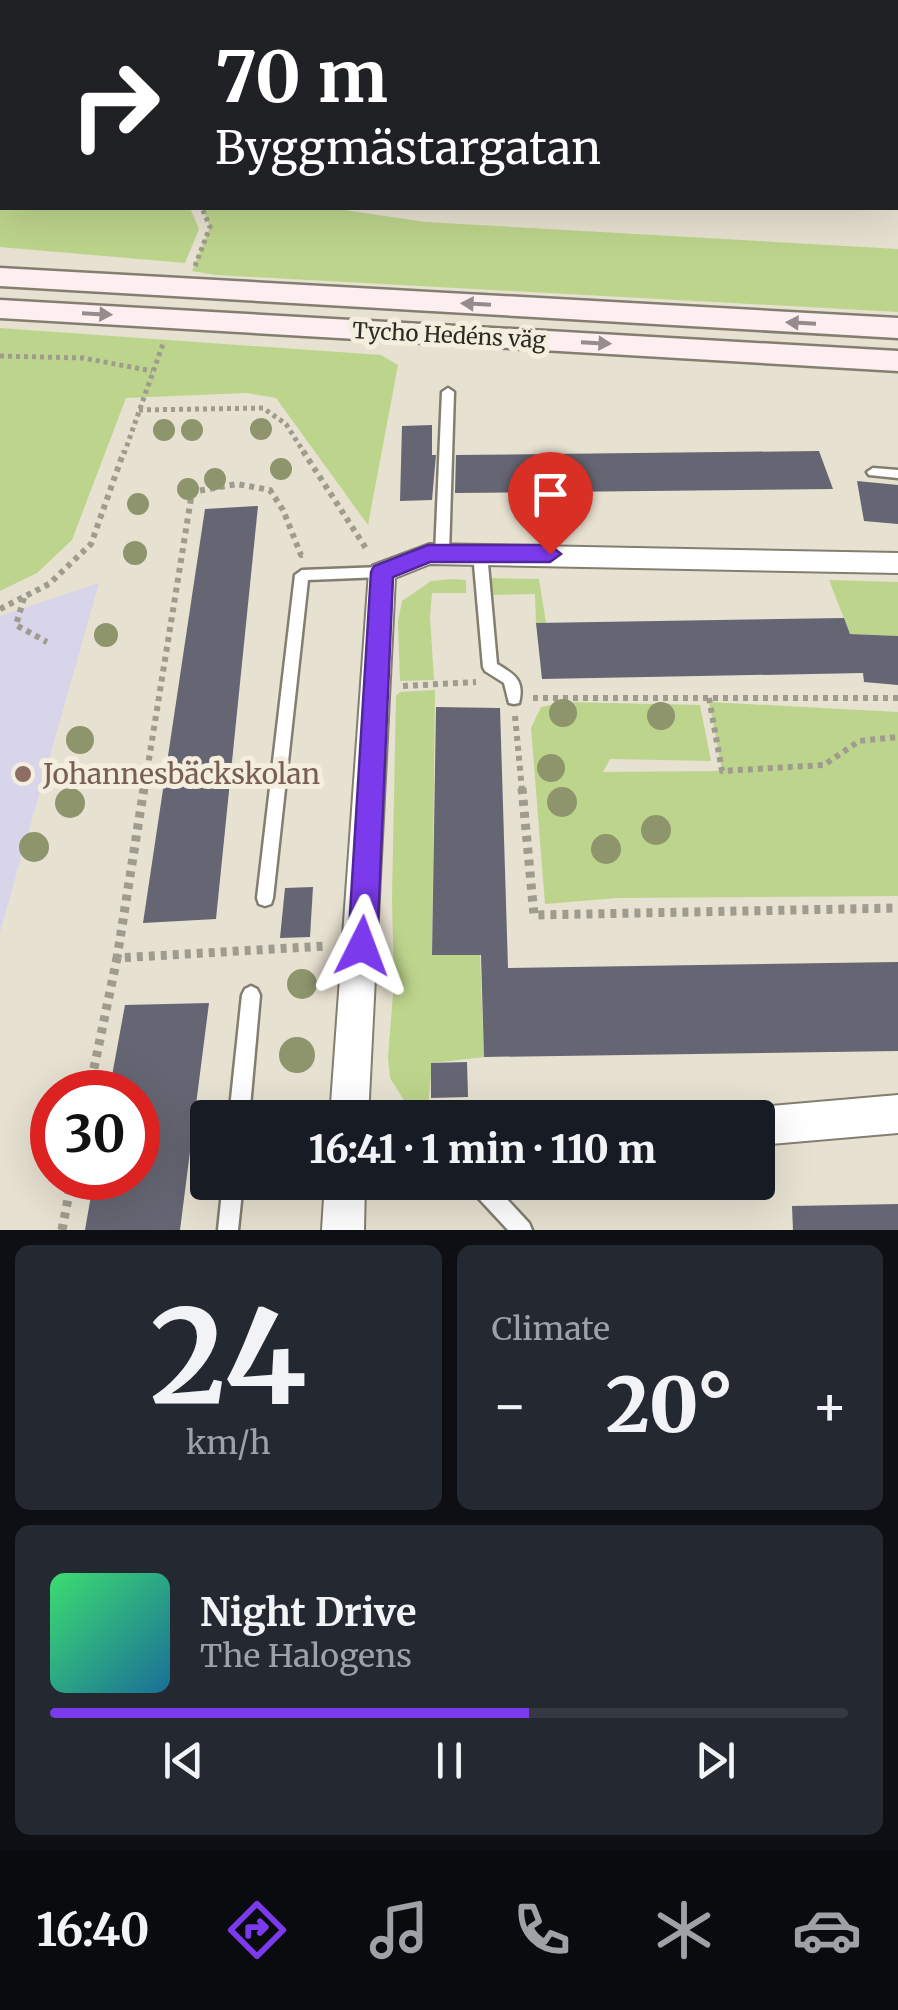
<!DOCTYPE html>
<html lang="en">
<head>
<meta charset="utf-8">
<style>
	:root { --surface:#171b24; --page:#242831; --text:#f1f3f6; --muted:#9ea1a6; --line:#363941; --accent:#7c3aed }
	body { margin:0; font-family:Merriweather,serif; background:var(--page); color:var(--text); height:100vh; display:flex; flex-direction:column; font-size:38px; white-space:nowrap }
	* { box-sizing:border-box; margin:0 }
	p { font-size:32px; color:var(--muted) }
	.icon { flex:none; width:55px; height:55px; fill:none; stroke:currentColor; stroke-width:2; stroke-linecap:round; stroke-linejoin:round }
	.map { position:relative; height:1230px; overflow:hidden }
	.sheet { display:flex; flex-direction:column; gap:15px; padding:15px; background:#0d0f14; flex:1 }
	.sheet>* { flex:none }
	.top-card { position:absolute; left:0px; top:0px; width:900px; height:210px; box-shadow:0 10px 40px #0002; background:#202124; color:#fff; overflow:hidden }
	.speed { position:absolute; left:30px; top:1070px; display:flex; gap:20px; font-size:50px; font-weight:700; text-align:center }
	.speed>* { display:grid; place-content:center; width:130px; height:130px; border-radius:50%; background:var(--surface); box-shadow:0 10px 40px #0002; line-height:1 }
	.speed .limit { border:15px solid #d22; background:#fff; color:#111 }
	.pin { position:absolute; display:grid; place-items:center; width:85px; height:85px; color:#fff; margin:-102px -42px; border-radius:50% 50% 50% 0; rotate:-45deg; box-shadow:0 0 10px #0007 }
	.pin .icon { rotate:45deg }
	.me { position:absolute; width:110px; margin:-55px; rotate:3deg; stroke-linejoin:round; filter:drop-shadow(0 0 8px #0008) }
	.turn { display:flex; align-items:center; gap:35px; height:210px; padding:0 50px; font-size:45px }
	.turn .icon { width:130px; height:130px; stroke-width:2.5 }
	.turn b { display:block; font-size:70px; line-height:85px }
	.big { font-size:75px; font-weight:800; line-height:1.1 }
	.sheet .card { flex:1; display:flex; flex-direction:column; justify-content:center; gap:15px; min-width:0; padding:0 35px; border-radius:15px; background:var(--page) }
	.sheet .dial { align-items:center; gap:0 }
	.dial b { font-size:130px; line-height:1 }
	.song { display:flex; align-items:center; gap:30px }
	.cover { width:120px; height:120px; border-radius:15px; background:linear-gradient(135deg,hsl(140 70% 55%),hsl(200 70% 35%)) }
	.played { height:10px; border-radius:5px; background:linear-gradient(90deg,var(--accent) 60%,var(--line) 60%) }
	.keys { display:flex; justify-content:space-around; direction:ltr }
	.heat { display:flex; justify-content:space-between; align-items:center; font-size:55px; direction:ltr }
	.sheet .tiles { flex:1; display:grid; gap:15px; grid-template-columns:1fr 1fr }
	.card:last-child { grid-column:span 2 }
	.trip { position:absolute; left:190px; top:1100px; width:585px; height:100px; border-radius:10px; background:var(--surface); box-shadow:0 10px 40px #0002; font-weight:800; line-height:100px; text-align:center }
	.dock { display:flex; height:160px; justify-content:space-around; align-items:center; background:#090b0e; color:var(--muted) }
	.dock .icon { width:70px; height:70px }
	.dock .on { color:var(--accent) }
	.dock b { font-size:45px; color:var(--text) }
	.map>svg:first-child { display:block }
	.education { fill:#d8d4ea }
	.green { fill:#bdd48c }
	.building { fill:#666573 }
	.lines { fill:none; stroke-linecap:round; stroke-linejoin:round }
	.service-casing { stroke:#837e70; stroke-width:5 }
	.minor-casing { stroke:#837e70; stroke-width:4 }
	.secondary-casing { stroke:#837e70; stroke-width:5 }
	.path-far3 { stroke:#a09b8f; stroke-width:4; stroke-dasharray:2.5 2.5; stroke-linecap:butt }
	.path-far2 { stroke:#a09b8f; stroke-width:5; stroke-dasharray:4 4; stroke-linecap:butt }
	.path-far1 { stroke:#a09b8f; stroke-width:6; stroke-dasharray:5 5; stroke-linecap:butt }
	.path { stroke:#a09b8f; stroke-width:9; stroke-dasharray:6 6; stroke-linecap:butt }
	.service { fill:#fff; fill-rule:evenodd }
	.minor { fill:#fff; fill-rule:evenodd }
	.secondary { fill:#fdeff1; fill-rule:evenodd }
	.tree { fill:#8e956d }
	.oneway { fill:#958c8b }
	.route { fill:#7c3aed; stroke:#51269a; stroke-width:2.5 }
	.education-dot { fill:#8d6e63; stroke:#f4eede; stroke-width:4 }
	.labels { text-anchor:middle; stroke-width:10; stroke-linejoin:round; paint-order:stroke }
	.far-street-label { font-size:22px; fill:#2d2a25; stroke:#f4eede }
	.education-label { font-size:28px; fill:#785e54; stroke:#f4eede; text-anchor:start }
</style>
</head>
<body>
<div class="map">
<svg width="898" height="1230" viewBox="0 0 898 1230">
	<rect width="100%" height="100%" fill="#e7e1d1"/>
	<polygon class="education" points="99,583 0,932 0,616"/>
	<g class="green">
		<polygon points="0,174 2,208 190,208 199,229 185,263 0,247"/>
		<polygon points="202,208 331,208 425,222 898,249 898,312 216,275 192,271 210,227"/>
		<polygon points="0,328 381,355 398,365 368,525 276,398 247,393 126,398 72,540 37,573 0,591"/>
		<polygon points="488,578 539,579 546,623 536,623 535,594 489,595"/>
		<polygon points="452,579 466,580 466,593 432,593 430,617 434,680 400,681 398,621 402,601 431,581"/>
		<polygon points="829,580 898,582 898,636 850,634"/>
		<polygon points="435,690 432,954 480,955 484,1057 432,1063 428,1107 407,1105 390,1078 388,1057 394,982 392,898 396,696 400,692"/>
		<polygon points="564,702 700,705 711,761 610,759 603,772 722,771 709,702 898,712 898,896 617,898 545,904 531,728 541,707"/>
	</g>
	<g class="building">
		<polygon points="432,425 432,455 436,455 432,500 400,501 402,426"/>
		<polygon points="819,451 833,489 455,493 456,455"/>
		<polygon points="857,481 898,485 898,524 864,521"/>
		<polygon points="258,506 216,919 143,923 205,509"/>
		<polygon points="844,618 850,634 898,636 898,685 864,682 863,673 542,679 536,623"/>
		<polygon points="436,707 500,708 508,968 898,962 898,1051 484,1057 481,955 432,955"/>
		<polygon points="313,887 310,937 280,938 285,888"/>
		<polygon points="209,1003 180,1230 85,1230 94,1178 138,1178 138,1092 109,1092 125,1005"/>
		<polygon points="467,1062 468,1097 431,1098 431,1063"/>
		<polygon points="898,1204 898,1230 793,1230 792,1206"/>
	</g>
	<g class="lines">
		<defs>
			<g id="service">
				<polygon points="855,0 864,0 866,2 858,2"/>
				<polygon points="448,388 454,392 449,554 442,559 435,554 442,392"/>
				<polygon points="873,468 898,470 898,478 869,475 867,472"/>
				<path d="M480 548 487 553 497 664C514 674 525 680 519 703L514 704 509 703 504 683 485 671 483 667 473 553Z"/>
				<polygon points="382,567 389,572 382,577 308,580 273,898 271,904 265,906 259,904 257,898 295,575 302,570"/>
				<polygon points="251,986 257,989 260,995 249,1118 229,1118 242,995 245,989"/>
				<polygon points="223,1182 243,1182 238,1230 218,1230"/>
				<polygon points="467,1182 491,1182 529,1223 532,1230 508,1230 470,1189"/>
			</g>
			<g id="minor">
				<polygon points="0,0 11,0 0,5"/>
				<polygon points="762,0 779,0 780,2 764,2"/>
				<polygon points="429,544 898,553 898,573 430,564 395,578 368,1118 330,1118 369,572 373,565"/>
				<polygon points="898,1095 898,1133 758,1145 758,1118 742,1118 744,1112 758,1107"/>
				<polygon points="325,1182 365,1182 364,1230 322,1230"/>
			</g>
			<g id="secondary">
				<polygon points="0,268 898,318 898,338 0,286"/>
				<polygon points="0,300 898,351 898,371 0,318"/>
			</g>
		</defs>
		<use href="#service" class="service-casing"/>
		<use href="#minor" class="minor-casing"/>
		<use href="#secondary" class="secondary-casing"/>
		<polyline class="path-far3" points="335,0 341,2"/>
		<g class="path-far2">
			<polyline points="195,266 210,227 202,208"/>
			<polyline points="0,356 83,358 152,371"/>
			<polyline points="139,410 263,408 286,424 305,454"/>
			<polyline points="124,454 164,341"/>
		</g>
		<g class="path-far1">
			<polyline points="303,451 367,550"/>
			<polyline points="24,598 16,625 47,642"/>
			<polyline points="0,609 49,584 91,544 124,451"/>
			<polyline points="403,686 476,682"/>
			<polyline points="533,698 898,698"/>
			<polyline points="709,698 722,771 824,765 859,741 898,737"/>
			<polyline points="515,716 522,790"/>
			<polyline points="144,790 192,492 237,484 270,490 283,510 301,555 305,554"/>
		</g>
		<g class="path">
			<polyline points="144,788 117,958 326,946"/>
			<polyline points="522,788 534,915 898,908"/>
			<polyline points="89,1092 117,958"/>
			<polyline points="62,1230 72,1178"/>
		</g>
		<use href="#service" class="service"/>
		<use href="#minor" class="minor"/>
		<use href="#secondary" class="secondary"/>
	</g>
	<g class="tree">
		<circle cx="261" cy="429" r="11"/>
		<circle cx="164" cy="430" r="11"/>
		<circle cx="192" cy="430" r="11"/>
		<circle cx="281" cy="469" r="11"/>
		<circle cx="215" cy="479" r="11"/>
		<circle cx="188" cy="489" r="11"/>
		<circle cx="138" cy="504" r="11"/>
		<circle cx="135" cy="553" r="12"/>
		<circle cx="106" cy="635" r="12"/>
		<circle cx="563" cy="713" r="14"/>
		<circle cx="661" cy="716" r="14"/>
		<circle cx="80" cy="740" r="14"/>
		<circle cx="551" cy="768" r="14"/>
		<circle cx="562" cy="802" r="15"/>
		<circle cx="70" cy="803" r="15"/>
		<circle cx="656" cy="830" r="15"/>
		<circle cx="34" cy="847" r="15"/>
		<circle cx="606" cy="849" r="15"/>
		<circle cx="302" cy="984" r="15"/>
		<circle cx="297" cy="1055" r="18"/>
	</g>
	<defs><path id="oneway-solid" d="M-6-.8H1V-3.2L6.5 0L1 3.2V.8H-6Z" transform="scale(2.5)"/></defs>
	<g class="oneway">
		<use href="#oneway-solid" transform="translate(476 304) rotate(-177)"/>
		<use href="#oneway-solid" transform="translate(97 314) rotate(3)"/>
		<use href="#oneway-solid" transform="translate(801 323) rotate(-177)"/>
		<use href="#oneway-solid" transform="translate(596 343) rotate(3)"/>
	</g>
	<polygon class="route" points="428,545 550,545 561,554 550,562 430,562 393,577 377,946 373,956 362,961 352,956 348,946 371,572 374,566"/>
	<circle class="education-dot" cx="23" cy="774" r="10"/>
	<g class="labels">
		<g class="far-street-label">
			<text transform="translate(449 335) rotate(3)" y="8">Tycho Hedéns väg</text>
		</g>
		<g class="education-label">
			<text x="43" y="784">Johannesbäckskolan</text>
		</g>
	</g>
</svg>
<div class="speed"><div class="limit">30</div></div>
<div class="pin" style="left:550px;top:554px;background:#d93025"><svg class="icon" aria-label="arrive" viewBox="0 0 24 24"><path d="M6 21V4h12l-3 4 3 4H6"/></svg></div>
<svg class="me" style="left:362px;top:946px" viewBox="-20 -20 40 40"><path d="M0-17L14 15 0 8-14 15z" fill="#7c3aed" stroke="#fff" stroke-width="4"/></svg>
<div class="trip">16:41 · 1 min · 110 m</div>
<div class="top-card">
<div class="turn"><svg class="icon" aria-label="right" viewBox="0 0 24 24"><path d="M7 20v-9h11M14 6l5 5-5 5"/></svg><div><b>70 m</b>Byggmästargatan</div></div>
</div>
</div>
<section class="sheet">
<div class="tiles">
<div class="card dial"><b>24</b><p>km/h</p></div>
<div class="card"><p>Climate</p>
<div class="heat"><a>−</a><b class="big">20°</b><a>+</a></div>
</div>
<div class="card">
<div class="song"><i class="cover"></i><div><b>Night Drive</b><p>The Halogens</p></div></div>
<div class="played"></div>
<div class="keys"><svg class="icon" aria-label="previous" viewBox="0 0 24 24"><path d="M18 5L8 12l10 7zM5 5v14"/></svg><svg class="icon" aria-label="pause" viewBox="0 0 24 24"><path d="M8 5v14M16 5v14"/></svg><svg class="icon" aria-label="next" viewBox="0 0 24 24"><path d="M6 5l10 7-10 7zM19 5v14"/></svg></div>
</div>
</div>
</section>
<nav class="dock">
<b>16:40</b>
<svg class="icon on" aria-label="directions" viewBox="0 0 24 24"><path d="M12 3l9 9-9 9-9-9zM9 14v-3h6M13 9l2 2-2 2"/></svg>
<svg class="icon" aria-label="music" viewBox="0 0 24 24"><path d="M9 18V5l10-2v13"/><circle cx="6" cy="18" r="3"/><circle cx="16" cy="16" r="3"/></svg>
<svg class="icon" aria-label="phone" viewBox="0 0 24 24"><path d="M5 4h4l2 5-3 2q2 4 5 5l2-3 5 2v4C11 20 4 13 5 4z"/></svg>
<svg class="icon" aria-label="climate" viewBox="0 0 24 24"><path d="M12 3v18M4 7l16 10M4 17L20 7"/></svg>
<svg class="icon" aria-label="car" viewBox="0 0 24 24"><path d="M5 17H2v-5l4-1 3-4h7l3 4 3 1v5h-3M9 17h6M6 11h13"/><circle cx="7" cy="17" r="2"/><circle cx="17" cy="17" r="2"/></svg>
</nav>
</body>
</html>
